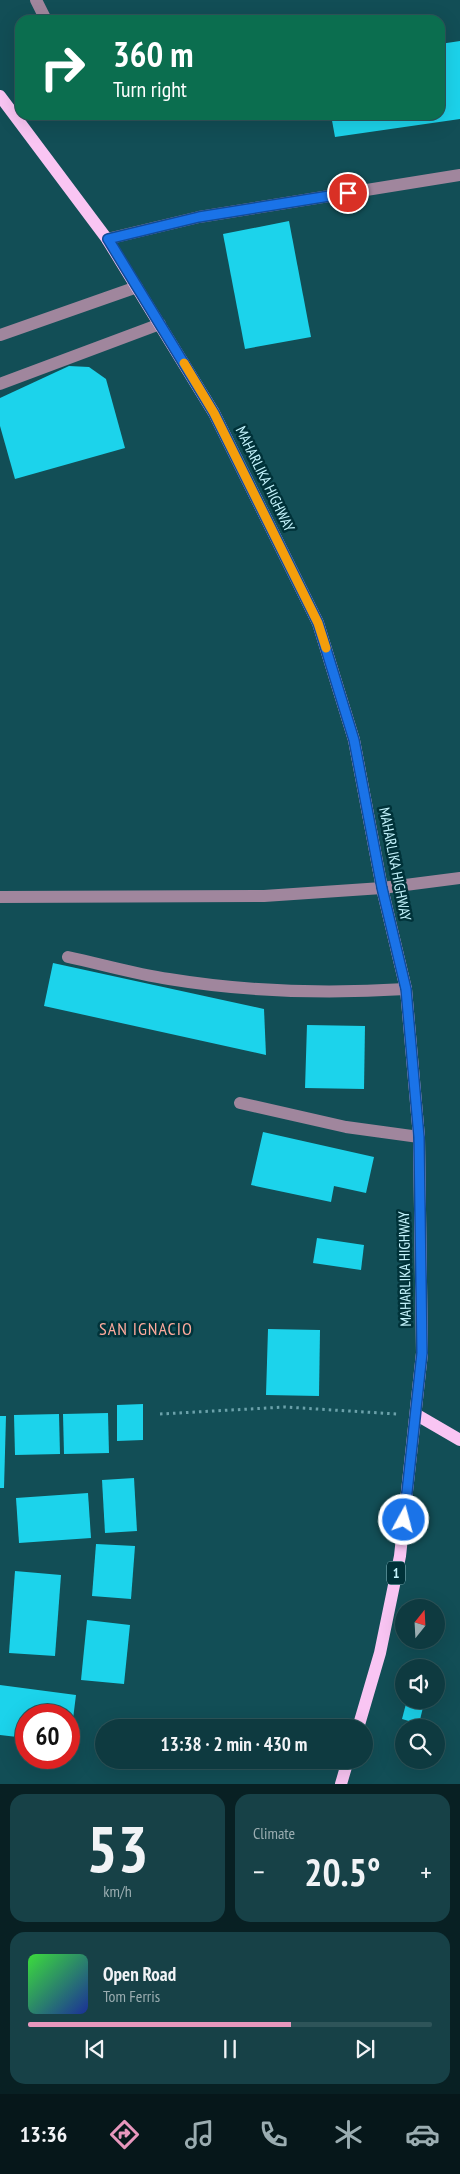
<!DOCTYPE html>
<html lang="en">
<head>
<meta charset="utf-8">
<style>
	:root { --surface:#0e3a40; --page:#174147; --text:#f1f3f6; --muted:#9badb1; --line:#2e5459; --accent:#e797bd }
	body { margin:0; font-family:"PT Sans Narrow",sans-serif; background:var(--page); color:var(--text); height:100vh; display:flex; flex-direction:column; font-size:19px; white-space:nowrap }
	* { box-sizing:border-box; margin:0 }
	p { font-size:16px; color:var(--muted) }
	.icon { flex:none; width:28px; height:28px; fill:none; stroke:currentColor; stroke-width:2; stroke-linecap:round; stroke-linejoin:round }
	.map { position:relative; height:1784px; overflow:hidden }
	.drawer { display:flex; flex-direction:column; gap:10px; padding:10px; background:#082023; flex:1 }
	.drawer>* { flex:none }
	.top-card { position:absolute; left:15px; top:15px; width:430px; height:105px; border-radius:15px; box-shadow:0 5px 20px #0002,0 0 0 1px var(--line); background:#0b6e4f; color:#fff; overflow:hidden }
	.needle { width:32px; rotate:18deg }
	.fabs { position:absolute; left:395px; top:1599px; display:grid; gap:10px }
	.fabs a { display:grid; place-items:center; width:50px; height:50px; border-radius:50%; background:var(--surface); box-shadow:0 5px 20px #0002,0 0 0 1px var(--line); font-size:25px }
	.speed { position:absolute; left:15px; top:1704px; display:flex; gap:10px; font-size:25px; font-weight:700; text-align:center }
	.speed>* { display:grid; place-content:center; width:65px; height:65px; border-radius:50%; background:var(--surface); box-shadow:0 5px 20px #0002,0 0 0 1px var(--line); line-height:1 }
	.speed .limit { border:8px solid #d22; background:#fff; color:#111 }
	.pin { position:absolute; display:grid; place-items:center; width:42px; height:42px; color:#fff; margin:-21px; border:2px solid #fff; border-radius:50%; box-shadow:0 1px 5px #0007 }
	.me { position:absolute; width:55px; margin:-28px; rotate:7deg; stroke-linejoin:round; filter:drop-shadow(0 0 4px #0008) }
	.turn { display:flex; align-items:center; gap:18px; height:105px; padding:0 15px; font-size:22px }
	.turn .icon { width:65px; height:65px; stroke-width:2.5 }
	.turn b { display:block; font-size:35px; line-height:42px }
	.big { font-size:38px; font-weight:700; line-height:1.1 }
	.drawer .card { flex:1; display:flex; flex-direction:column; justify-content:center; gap:8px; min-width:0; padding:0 18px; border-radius:15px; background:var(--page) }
	.drawer .dial { align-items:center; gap:0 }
	.dial b { font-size:65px; line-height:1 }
	.song { display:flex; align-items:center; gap:15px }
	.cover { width:60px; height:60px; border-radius:8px; background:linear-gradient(135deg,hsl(120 70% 55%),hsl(230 70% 35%)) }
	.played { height:5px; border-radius:2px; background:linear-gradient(90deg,var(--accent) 65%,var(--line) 65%) }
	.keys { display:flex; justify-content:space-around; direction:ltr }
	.heat { display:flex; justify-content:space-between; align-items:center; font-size:28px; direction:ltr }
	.drawer .tiles { flex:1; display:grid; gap:10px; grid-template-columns:1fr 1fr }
	.card:last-child { grid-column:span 2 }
	.trip { position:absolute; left:95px; top:1719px; width:278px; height:50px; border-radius:25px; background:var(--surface); box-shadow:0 5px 20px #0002,0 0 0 1px var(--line); font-weight:700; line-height:50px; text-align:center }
	.menu { display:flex; height:80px; justify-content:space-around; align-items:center; background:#06171a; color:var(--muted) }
	.menu .icon { width:35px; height:35px }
	.menu .active { color:var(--accent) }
	.menu b { font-size:22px; color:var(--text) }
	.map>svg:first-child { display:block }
	.building { fill:#1cd3eb }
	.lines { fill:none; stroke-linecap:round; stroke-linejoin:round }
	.path { stroke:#6ba1aa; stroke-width:3; stroke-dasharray:2.5 4; stroke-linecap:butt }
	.minor { stroke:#a0869d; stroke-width:12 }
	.major { stroke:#f9c5f3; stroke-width:12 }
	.route-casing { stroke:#114b97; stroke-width:12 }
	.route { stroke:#1a73e8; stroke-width:9 }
	.slow { stroke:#f59e0b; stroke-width:9 }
	.labels { text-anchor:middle; stroke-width:5; stroke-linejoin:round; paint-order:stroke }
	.shield { fill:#003239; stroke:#89bac2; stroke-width:1 }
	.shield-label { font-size:14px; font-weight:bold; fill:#c4f4fd }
	.street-label { font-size:15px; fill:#c4f4fd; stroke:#003239 }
	.quarter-label { font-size:18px; letter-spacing:1px; fill:#fdab9d; stroke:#003239 }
</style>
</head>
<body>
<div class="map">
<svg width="460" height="1784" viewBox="0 0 460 1784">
	<rect width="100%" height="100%" fill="#124e56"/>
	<g class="building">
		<polygon points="460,41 460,119 335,137 331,115 440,115 440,44"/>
		<polygon points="289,221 311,337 245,349 223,234"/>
		<polygon points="69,366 89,367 106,379 125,448 15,479 0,426 0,398"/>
		<polygon points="53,963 264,1009 266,1055 44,1006"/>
		<polygon points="307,1025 365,1026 364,1089 305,1088"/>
		<polygon points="263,1132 374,1157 366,1193 334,1186 331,1202 251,1185"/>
		<polygon points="317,1238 364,1245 361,1270 313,1263"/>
		<polygon points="268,1329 320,1330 319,1396 266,1395"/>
		<polygon points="143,1404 143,1440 117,1441 117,1405"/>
		<polygon points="108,1413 109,1453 64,1454 63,1414"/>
		<polygon points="59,1414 60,1454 15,1455 14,1415"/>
		<polygon points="0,1416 6,1416 4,1488 0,1488"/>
		<polygon points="134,1478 137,1531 105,1533 102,1480"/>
		<polygon points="88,1493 91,1538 19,1543 16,1498"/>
		<polygon points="96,1544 135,1546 131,1599 92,1596"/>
		<polygon points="15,1571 61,1575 55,1656 9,1653"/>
		<polygon points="87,1620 130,1625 124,1684 81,1680"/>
		<polygon points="0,1685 76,1695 70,1743 69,1715 26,1715 26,1738 0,1735"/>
		<polygon points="407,1700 424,1703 419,1724 402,1719"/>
	</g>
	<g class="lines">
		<polyline class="path" points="160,1414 285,1407 397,1414"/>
		<g class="minor">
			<polyline points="36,0 46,20"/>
			<polyline points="107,239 199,217 460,175"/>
			<polyline points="0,335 137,287"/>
			<polyline points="0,384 160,324"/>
			<polyline points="0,897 264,896 382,888 460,878"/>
			<path d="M68 957C101 964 135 974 169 979 248 992 326 994 406 989"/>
			<polyline points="240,1103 346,1127 419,1137"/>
		</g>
		<g class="major">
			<polyline points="0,96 107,239 214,413 318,623 354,740 382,888 406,989 419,1137 422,1353 400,1556 380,1653 358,1728"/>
			<polyline points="417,1415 460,1440"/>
			<polyline points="341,1784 348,1760"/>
		</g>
	</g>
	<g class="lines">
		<defs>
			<polyline id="route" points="348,193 199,217 108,239 214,413 318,623 354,740 382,888 406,989 419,1137 422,1353 404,1520"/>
		</defs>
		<use href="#route" class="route-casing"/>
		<use href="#route" class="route"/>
		<polyline class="slow" points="184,363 214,413 318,623 326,648"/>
	</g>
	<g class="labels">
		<rect class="shield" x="387" y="1561.5" width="18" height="23" rx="4"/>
		<g class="shield-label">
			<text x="396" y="1578">1</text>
		</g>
		<g class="street-label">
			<text transform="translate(265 479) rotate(64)" y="5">MAHARLIKA HIGHWAY</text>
			<text transform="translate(395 864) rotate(79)" y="5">MAHARLIKA HIGHWAY</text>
			<text transform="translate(405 1269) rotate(-91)" y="5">MAHARLIKA HIGHWAY</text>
		</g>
		<g class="quarter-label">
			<text x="146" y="1335">SAN IGNACIO</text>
		</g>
	</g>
</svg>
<div class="fabs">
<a><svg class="needle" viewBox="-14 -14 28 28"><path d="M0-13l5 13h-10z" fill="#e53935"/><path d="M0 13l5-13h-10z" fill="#9badb1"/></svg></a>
<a><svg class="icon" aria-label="sound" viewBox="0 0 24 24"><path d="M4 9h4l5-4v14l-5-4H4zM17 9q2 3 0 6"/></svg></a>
<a><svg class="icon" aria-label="search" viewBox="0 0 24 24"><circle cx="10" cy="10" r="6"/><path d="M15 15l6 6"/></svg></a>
</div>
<div class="speed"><div class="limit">60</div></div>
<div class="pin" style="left:348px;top:193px;background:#d93025"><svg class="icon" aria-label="arrive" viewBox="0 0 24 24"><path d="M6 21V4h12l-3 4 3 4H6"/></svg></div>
<svg class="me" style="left:404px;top:1520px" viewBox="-20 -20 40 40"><circle r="17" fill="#1a73e8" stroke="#fff" stroke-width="3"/><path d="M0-11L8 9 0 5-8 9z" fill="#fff"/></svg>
<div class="trip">13:38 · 2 min · 430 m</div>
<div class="top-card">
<div class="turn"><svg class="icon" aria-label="right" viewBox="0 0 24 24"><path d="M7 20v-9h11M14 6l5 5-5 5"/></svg><div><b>360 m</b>Turn right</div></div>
</div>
</div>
<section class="drawer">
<div class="tiles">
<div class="card dial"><b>53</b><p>km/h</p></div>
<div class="card"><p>Climate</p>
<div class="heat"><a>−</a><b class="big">20.5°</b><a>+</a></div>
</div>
<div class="card">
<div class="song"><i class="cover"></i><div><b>Open Road</b><p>Tom Ferris</p></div></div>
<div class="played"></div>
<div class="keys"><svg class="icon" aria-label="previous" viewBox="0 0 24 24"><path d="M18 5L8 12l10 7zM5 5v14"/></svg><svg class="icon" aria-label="pause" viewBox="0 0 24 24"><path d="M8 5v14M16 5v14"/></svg><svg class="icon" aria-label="next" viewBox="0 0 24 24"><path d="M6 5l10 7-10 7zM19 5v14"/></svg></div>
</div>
</div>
</section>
<nav class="menu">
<b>13:36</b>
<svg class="icon active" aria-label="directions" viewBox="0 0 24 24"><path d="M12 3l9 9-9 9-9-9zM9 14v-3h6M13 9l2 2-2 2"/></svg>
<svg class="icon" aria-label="music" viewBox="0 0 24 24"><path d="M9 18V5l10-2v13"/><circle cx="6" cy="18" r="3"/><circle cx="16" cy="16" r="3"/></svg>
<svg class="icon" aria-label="phone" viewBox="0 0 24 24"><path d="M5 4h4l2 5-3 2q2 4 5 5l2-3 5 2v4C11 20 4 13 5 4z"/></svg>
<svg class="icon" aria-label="climate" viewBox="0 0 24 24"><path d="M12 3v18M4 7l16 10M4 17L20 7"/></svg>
<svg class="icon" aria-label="car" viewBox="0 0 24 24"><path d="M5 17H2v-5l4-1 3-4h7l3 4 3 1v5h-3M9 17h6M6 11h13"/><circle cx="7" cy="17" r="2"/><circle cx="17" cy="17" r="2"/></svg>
</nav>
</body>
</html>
